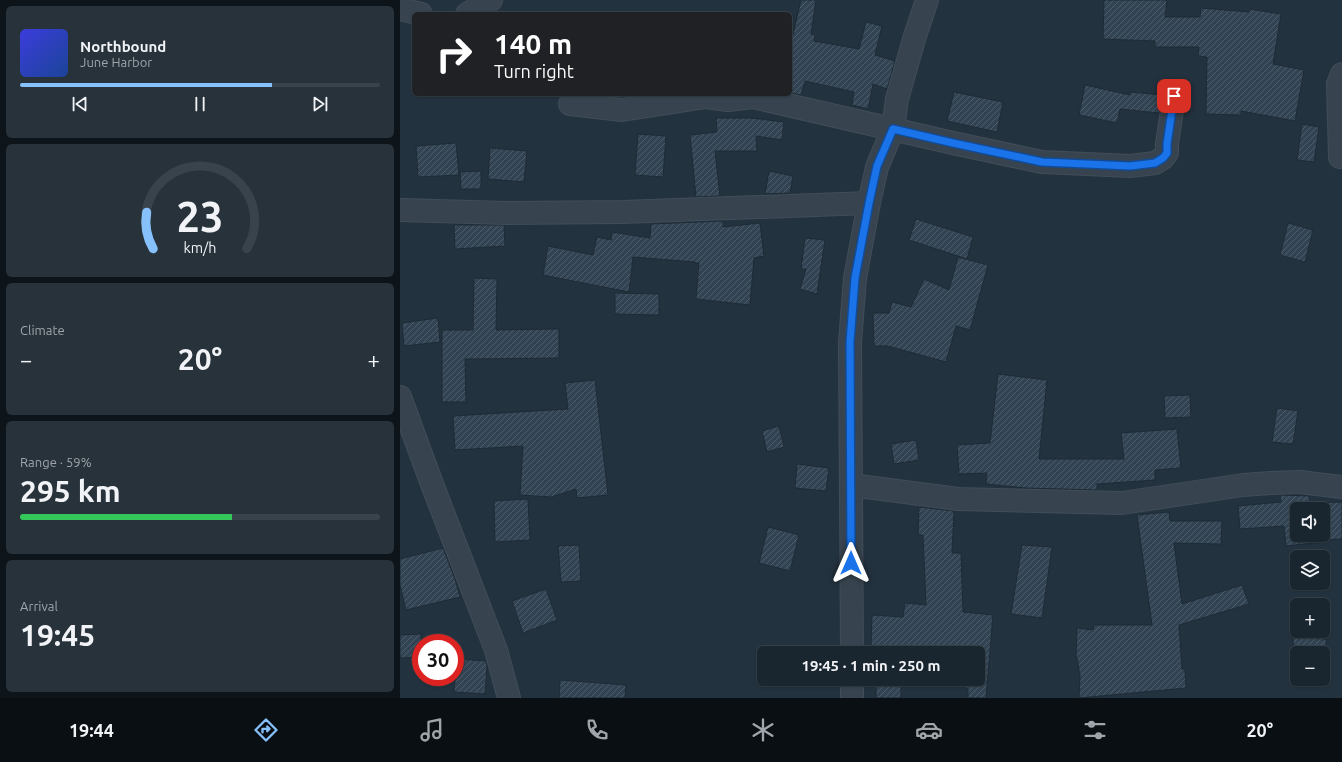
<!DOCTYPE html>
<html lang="en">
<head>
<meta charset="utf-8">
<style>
	:root { --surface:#1a262f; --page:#27323b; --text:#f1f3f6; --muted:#9fa5aa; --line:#38434b; --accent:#87c1fc }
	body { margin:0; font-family:Ubuntu,sans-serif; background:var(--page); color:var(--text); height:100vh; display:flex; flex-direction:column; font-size:15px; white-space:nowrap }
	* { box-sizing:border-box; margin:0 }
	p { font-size:13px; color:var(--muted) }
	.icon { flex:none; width:22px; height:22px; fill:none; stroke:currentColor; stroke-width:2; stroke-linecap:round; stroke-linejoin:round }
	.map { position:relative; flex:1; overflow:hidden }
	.side { display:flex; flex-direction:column; gap:6px; padding:6px; background:#0e151a; width:400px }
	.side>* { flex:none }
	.top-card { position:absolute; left:12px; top:12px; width:380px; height:84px; border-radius:6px; box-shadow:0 1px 3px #0004,0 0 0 1px var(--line); background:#202124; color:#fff; overflow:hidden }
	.fabs { position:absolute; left:890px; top:502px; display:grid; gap:8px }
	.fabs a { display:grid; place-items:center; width:40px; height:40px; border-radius:6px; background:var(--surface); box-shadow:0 1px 3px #0004,0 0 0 1px var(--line); font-size:20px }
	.speed { position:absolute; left:12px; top:634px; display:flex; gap:8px; font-size:20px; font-weight:700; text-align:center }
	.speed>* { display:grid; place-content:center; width:52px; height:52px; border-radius:50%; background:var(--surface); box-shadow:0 1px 3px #0004,0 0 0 1px var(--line); line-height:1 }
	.speed .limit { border:6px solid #d22; background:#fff; color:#111 }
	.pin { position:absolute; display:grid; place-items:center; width:34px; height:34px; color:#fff; margin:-17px; border-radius:8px; box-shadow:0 2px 6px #0006 }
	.me { position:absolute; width:44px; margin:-22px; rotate:0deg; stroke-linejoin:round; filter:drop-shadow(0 0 3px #0008) }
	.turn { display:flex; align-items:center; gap:14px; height:84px; padding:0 16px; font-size:18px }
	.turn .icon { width:52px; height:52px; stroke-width:2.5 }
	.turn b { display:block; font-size:28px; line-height:34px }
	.big { font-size:30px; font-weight:600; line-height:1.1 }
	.side .widget { flex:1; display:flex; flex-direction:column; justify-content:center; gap:6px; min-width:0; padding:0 14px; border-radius:6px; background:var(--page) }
	.side .dial { align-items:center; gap:0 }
	.dial svg { height:104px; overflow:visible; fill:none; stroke:var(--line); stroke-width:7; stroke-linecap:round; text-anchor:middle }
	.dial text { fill:var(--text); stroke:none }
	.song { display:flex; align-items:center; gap:12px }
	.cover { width:48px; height:48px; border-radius:6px; background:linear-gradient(135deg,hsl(240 70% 55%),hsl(220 70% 35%)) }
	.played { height:4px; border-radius:2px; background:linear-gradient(90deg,var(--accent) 70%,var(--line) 70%) }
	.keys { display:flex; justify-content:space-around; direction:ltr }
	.heat { display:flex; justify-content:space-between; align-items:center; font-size:22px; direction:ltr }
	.charge { height:6px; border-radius:3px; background:linear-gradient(90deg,#34c759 59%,var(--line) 0) }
	.trip { position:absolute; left:357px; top:646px; width:228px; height:40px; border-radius:6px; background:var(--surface); box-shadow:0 1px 3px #0004,0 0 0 1px var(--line); font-weight:600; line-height:40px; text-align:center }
	.menu { display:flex; height:64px; justify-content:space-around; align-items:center; background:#0a0f13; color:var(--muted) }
	.menu .icon { width:28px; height:28px }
	.menu .selected { color:var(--accent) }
	.menu b { font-size:18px; color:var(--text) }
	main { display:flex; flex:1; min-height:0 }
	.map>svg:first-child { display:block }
	.building { fill:url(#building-hatch); stroke:#1e2b36; fill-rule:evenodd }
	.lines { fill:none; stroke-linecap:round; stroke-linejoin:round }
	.minor-casing { stroke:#414d58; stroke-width:24 }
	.minor { stroke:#37444f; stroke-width:22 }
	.route-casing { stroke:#114b97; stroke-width:10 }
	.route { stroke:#1a73e8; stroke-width:7 }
</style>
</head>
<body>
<main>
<section class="side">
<div class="widget">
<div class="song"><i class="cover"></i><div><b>Northbound</b><p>June Harbor</p></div></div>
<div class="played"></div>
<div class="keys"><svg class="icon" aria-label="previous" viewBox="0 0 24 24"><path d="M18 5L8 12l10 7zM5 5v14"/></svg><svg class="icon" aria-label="pause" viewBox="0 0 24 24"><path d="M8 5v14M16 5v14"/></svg><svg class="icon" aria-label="next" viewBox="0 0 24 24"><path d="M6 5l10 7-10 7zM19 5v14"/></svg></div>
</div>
<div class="widget dial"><svg viewBox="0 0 100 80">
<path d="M14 69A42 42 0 1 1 86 69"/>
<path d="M14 69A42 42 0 0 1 9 41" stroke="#87c1fc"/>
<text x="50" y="56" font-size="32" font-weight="700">23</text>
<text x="50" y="72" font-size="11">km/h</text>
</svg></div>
<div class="widget"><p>Climate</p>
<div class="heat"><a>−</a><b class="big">20°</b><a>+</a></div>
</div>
<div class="widget"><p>Range · 59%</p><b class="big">295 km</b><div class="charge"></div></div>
<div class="widget"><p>Arrival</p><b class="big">19:45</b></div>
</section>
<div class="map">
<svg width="942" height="698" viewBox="0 0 942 698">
	<defs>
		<pattern id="building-hatch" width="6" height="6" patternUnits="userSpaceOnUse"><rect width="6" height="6" fill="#324453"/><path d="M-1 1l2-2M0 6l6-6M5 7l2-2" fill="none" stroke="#4d5d6a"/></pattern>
	</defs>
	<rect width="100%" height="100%" fill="#23323f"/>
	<g class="building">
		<polygon points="401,0 416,0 411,34 415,35 414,41 459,49 466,22 482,26 475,55 495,61 487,89 473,84 468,109 452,105 454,92 405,81 401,95 390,93 390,47"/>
		<polygon points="704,0 767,0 765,17 800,17 801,8 849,12 849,9 881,14 873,64 904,70 895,121 841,111 841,115 806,114 807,57 798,56 799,47 755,47 755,41 703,39"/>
		<polygon points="685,85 730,95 730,92 762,95 759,113 720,109 717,123 679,115"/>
		<polygon points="554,92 603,102 597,132 547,121"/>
		<polygon points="316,118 352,118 384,122 382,140 356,136 357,151 315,151 320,196 296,197 290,135 317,132"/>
		<polygon points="902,124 919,127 914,162 897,160"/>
		<polygon points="238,134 266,136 263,177 235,175"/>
		<polygon points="56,143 59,175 18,177 16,146"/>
		<polygon points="90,148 127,151 124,182 88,179"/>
		<polygon points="81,171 81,189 61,189 60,172"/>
		<polygon points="369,171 393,176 390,193 365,194"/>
		<polygon points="516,219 573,237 567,259 509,240"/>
		<polygon points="323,221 323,227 360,223 364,256 354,258 350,305 296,299 299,263 296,263 295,262 233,257 229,292 143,275 148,246 193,255 197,237 211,240 212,232 250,238 251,224"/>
		<polygon points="888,223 913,230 905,262 880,255"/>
		<polygon points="54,225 104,225 105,246 55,249"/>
		<polygon points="405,238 425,240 417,294 400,289 406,269 401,269"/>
		<polygon points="558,257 588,265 570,330 556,326 546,362 488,346 474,346 473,313 489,313 492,302 511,307 524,279 549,290"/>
		<polygon points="74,278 97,279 96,330 159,329 159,358 65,359 66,402 42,402 42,330 73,330"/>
		<polygon points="215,293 259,294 259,315 215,314"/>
		<polygon points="38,318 40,342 4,346 2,323"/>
		<polygon points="598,374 647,380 639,459 724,459 721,433 777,429 781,468 755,470 755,480 697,484 697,490 626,488 586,484 587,473 559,474 557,445 590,443"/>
		<polygon points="195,380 208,495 177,498 176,489 151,497 120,495 123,446 55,450 53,416 168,409 165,383"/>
		<polygon points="790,395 791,417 765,418 764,396"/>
		<polygon points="877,408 898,411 893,444 872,442"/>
		<polygon points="379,426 384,447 367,452 362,431"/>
		<polygon points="516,440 519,460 494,464 491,444"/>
		<polygon points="397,464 429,468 426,491 395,488"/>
		<path d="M880 495 909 496 910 503 942 502V539L914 540V543L886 546 884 526 840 529 838 506 881 502ZM897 509H923V535H897Z"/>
		<polygon points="128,499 130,540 95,542 94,501"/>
		<polygon points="519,507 554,511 552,553 561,553 563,612 593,615 586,698 568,698 568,689 566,689 566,679 578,679 578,653 476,653 476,648 471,647 472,615 503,617 505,603 526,605 523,535 518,535"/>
		<polygon points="769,512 770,521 822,521 821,544 774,543 782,604 842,585 849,604 779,625 782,669 785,669 786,688 679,698 680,676 677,658 676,658 677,628 693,630 694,625 752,625 737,515"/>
		<polygon points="368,527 399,535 390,571 359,563"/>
		<polygon points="179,545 181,581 161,582 158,546"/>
		<polygon points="622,545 652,547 642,618 611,614"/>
		<polygon points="43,548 55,579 60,597 6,610 0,585 0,559"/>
		<polygon points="146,589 157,620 123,633 112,601"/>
		<polygon points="21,634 21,657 0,658 0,635"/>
		<polygon points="893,637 926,639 928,668 923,668 923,653 897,653 897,669 894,669"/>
		<polygon points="57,659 86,661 87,666 85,694 54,692"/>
		<rect x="476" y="679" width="25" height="19"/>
		<polygon points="160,680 226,685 225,698 159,698"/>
	</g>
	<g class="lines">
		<defs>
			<g id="minor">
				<polyline points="0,9 21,14"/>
				<polyline points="67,14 91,0"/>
				<polyline points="170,104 222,110 306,97 328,100 353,97 553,143 642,162 730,166 755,163 763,158 767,153 767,144 774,96"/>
				<polyline points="940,157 938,84 942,74"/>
				<polyline points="0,210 107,213 223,212 469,203"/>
				<polyline points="0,397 32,484 96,650 109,698"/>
				<polyline points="451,485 558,499 722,503 843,485 871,483 900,482 942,487"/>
				<polyline points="452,653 450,342 455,278 469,203 477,167 493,129 497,99 515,36 527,0"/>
				<polyline points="452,679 452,698"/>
			</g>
		</defs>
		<use href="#minor" class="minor-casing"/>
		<use href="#minor" class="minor"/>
	</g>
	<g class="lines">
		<defs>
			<polyline id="route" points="451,563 450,342 455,278 469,203 477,166 493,129 553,143 642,162 730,166 755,163 763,158 767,153 767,144 774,96"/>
		</defs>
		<use href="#route" class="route-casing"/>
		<use href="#route" class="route"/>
	</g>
</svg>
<div class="fabs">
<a><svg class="icon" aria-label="sound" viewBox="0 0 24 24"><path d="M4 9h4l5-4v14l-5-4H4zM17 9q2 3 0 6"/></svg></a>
<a><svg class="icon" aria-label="layers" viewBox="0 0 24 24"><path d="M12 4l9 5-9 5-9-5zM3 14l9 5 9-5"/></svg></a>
<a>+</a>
<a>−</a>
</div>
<div class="speed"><div class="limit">30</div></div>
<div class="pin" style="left:774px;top:96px;background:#d93025"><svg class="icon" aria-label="arrive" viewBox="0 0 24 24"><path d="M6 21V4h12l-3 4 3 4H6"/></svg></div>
<svg class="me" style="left:451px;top:563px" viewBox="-20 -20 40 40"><path d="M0-17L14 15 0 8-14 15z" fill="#1a73e8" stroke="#fff" stroke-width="4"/></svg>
<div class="trip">19:45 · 1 min · 250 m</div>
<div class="top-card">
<div class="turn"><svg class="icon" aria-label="right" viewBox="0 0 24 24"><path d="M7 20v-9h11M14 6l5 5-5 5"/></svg><div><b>140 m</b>Turn right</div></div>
</div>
</div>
</main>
<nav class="menu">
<b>19:44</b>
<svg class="icon selected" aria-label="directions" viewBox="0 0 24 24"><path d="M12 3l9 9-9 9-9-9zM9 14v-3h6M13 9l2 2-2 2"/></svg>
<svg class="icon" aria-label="music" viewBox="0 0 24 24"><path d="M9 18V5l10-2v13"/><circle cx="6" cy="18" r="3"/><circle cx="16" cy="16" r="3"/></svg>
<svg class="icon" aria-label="phone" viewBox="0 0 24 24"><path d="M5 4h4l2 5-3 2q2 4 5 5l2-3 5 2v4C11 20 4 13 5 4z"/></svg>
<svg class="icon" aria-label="climate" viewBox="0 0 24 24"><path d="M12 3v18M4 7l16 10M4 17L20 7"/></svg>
<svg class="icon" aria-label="car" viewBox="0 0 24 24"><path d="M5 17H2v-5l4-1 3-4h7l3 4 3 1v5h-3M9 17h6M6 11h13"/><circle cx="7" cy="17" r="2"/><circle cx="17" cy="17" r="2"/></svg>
<svg class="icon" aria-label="filters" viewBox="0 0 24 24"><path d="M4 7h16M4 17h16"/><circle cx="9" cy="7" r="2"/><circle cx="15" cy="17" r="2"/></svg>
<b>20°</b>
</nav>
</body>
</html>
